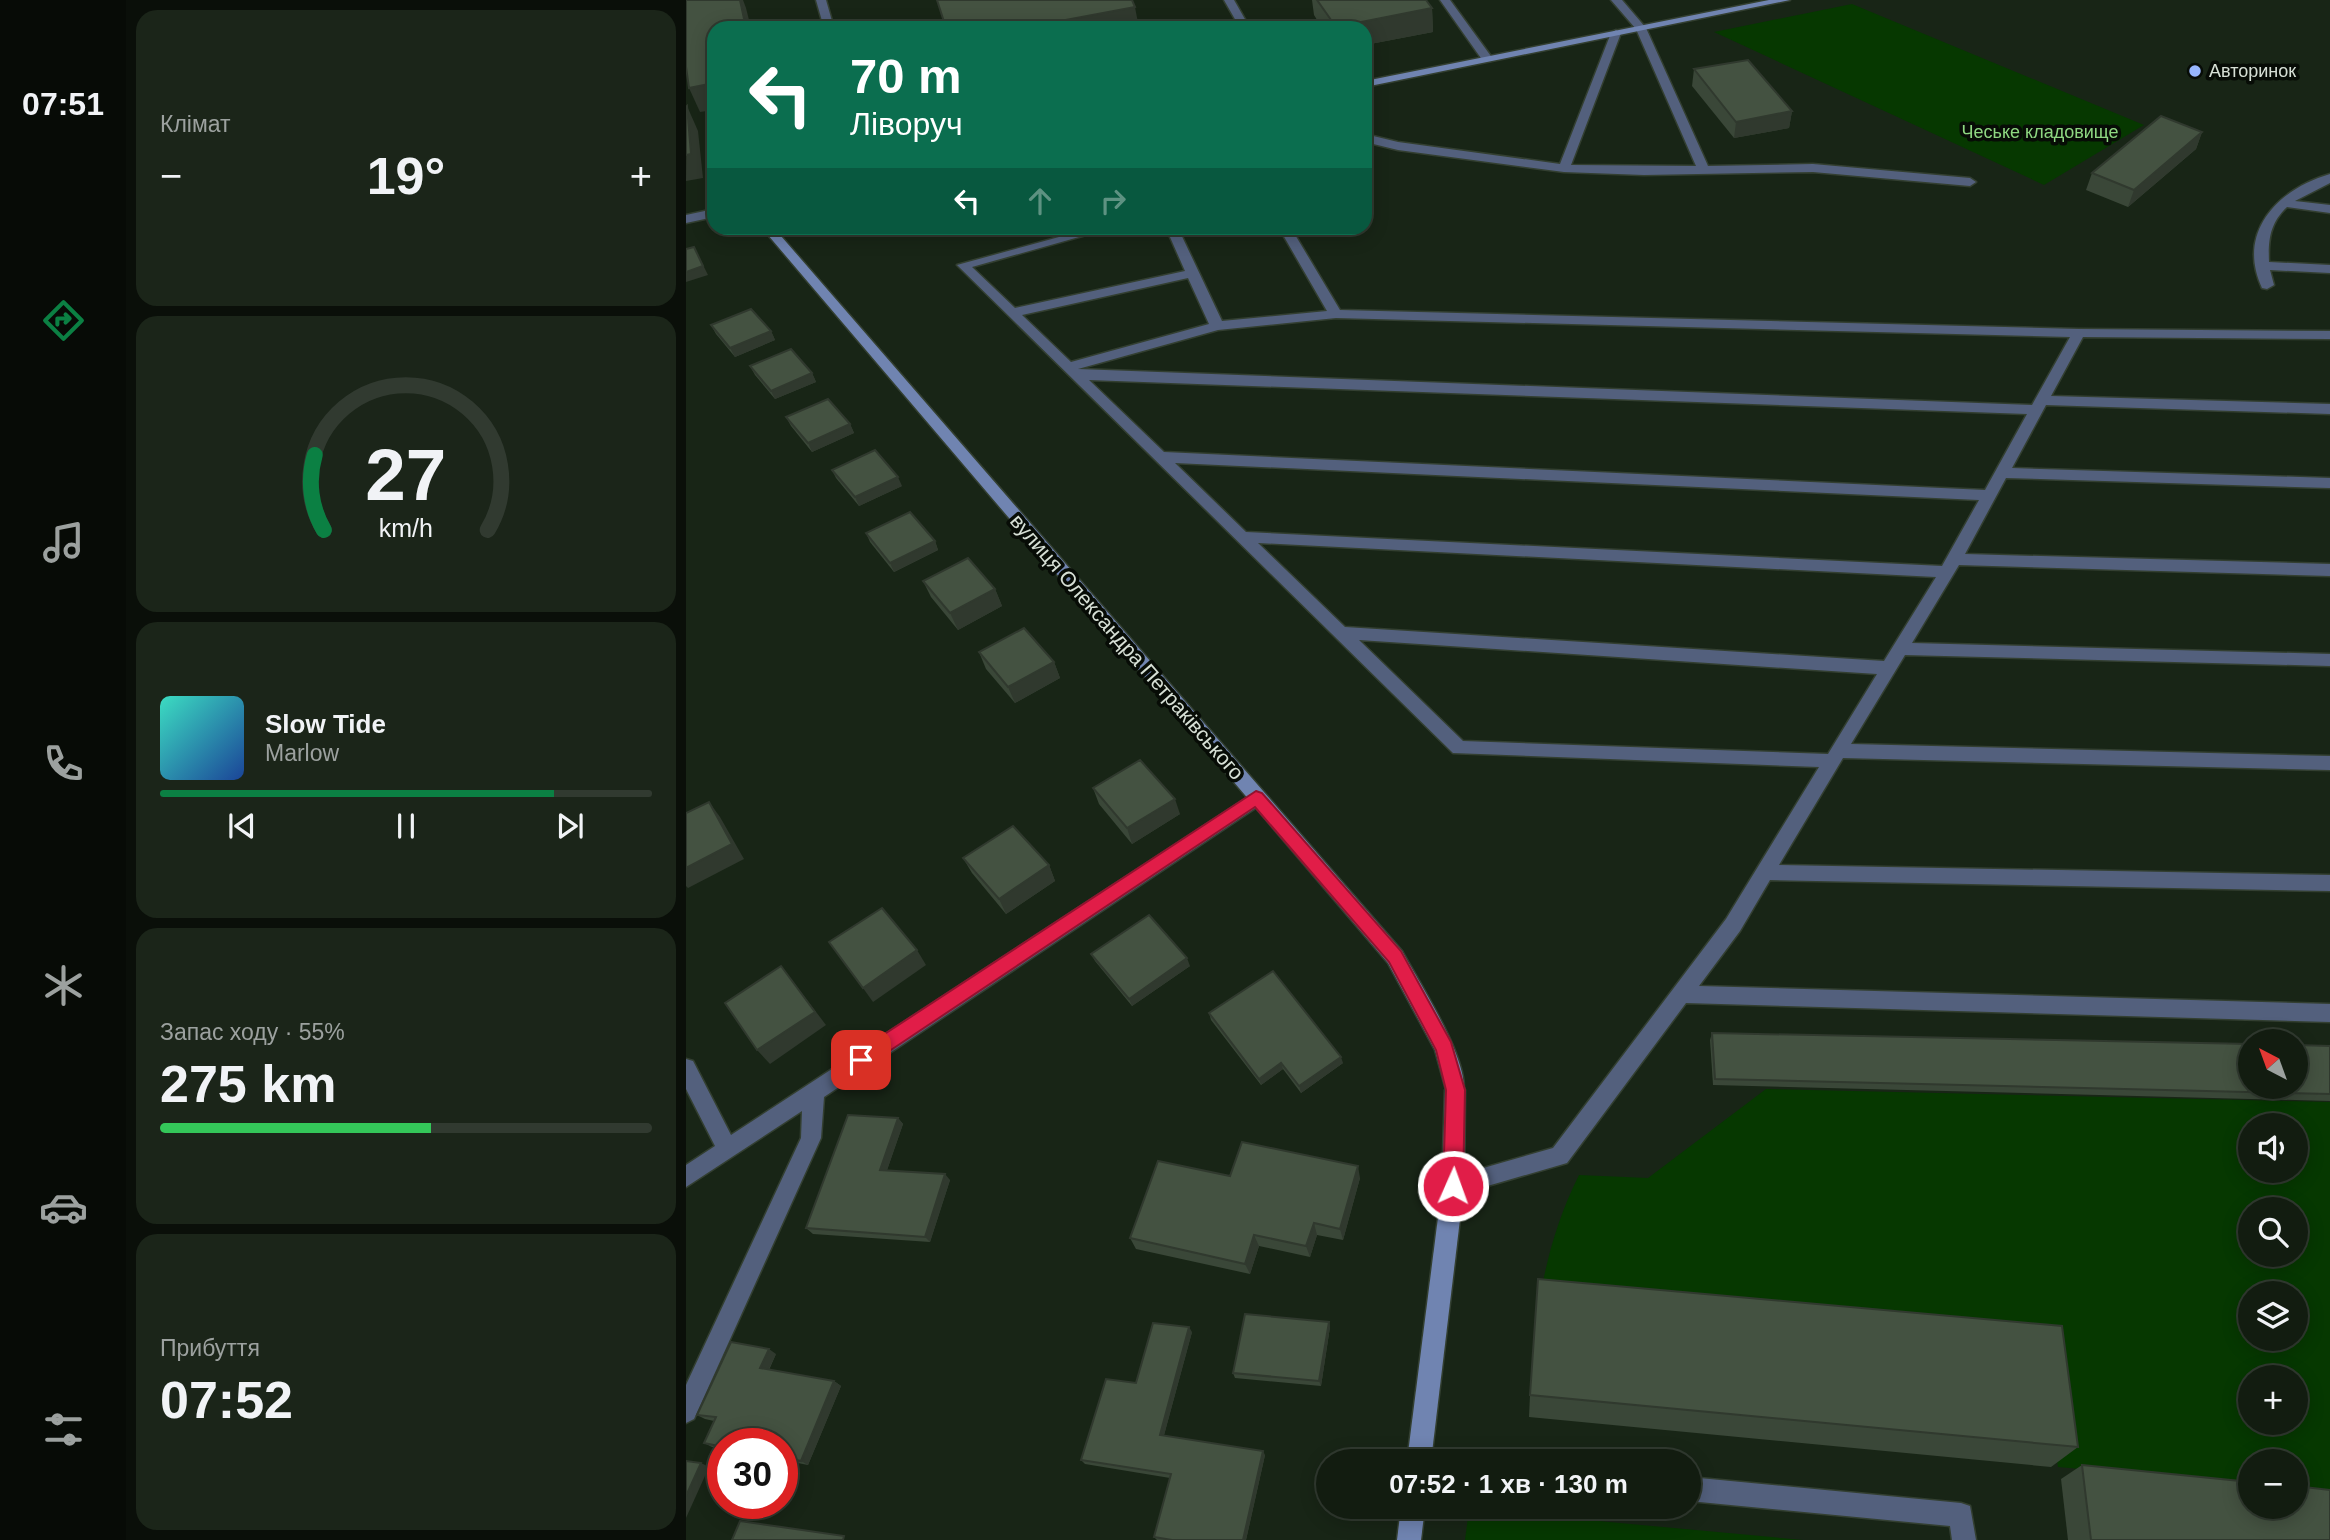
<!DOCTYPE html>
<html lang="uk">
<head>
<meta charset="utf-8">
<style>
	:root { --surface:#121c10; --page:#1b2519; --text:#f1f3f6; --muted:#9ca19f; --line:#313a30; --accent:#0b8043 }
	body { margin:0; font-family:Helvetica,sans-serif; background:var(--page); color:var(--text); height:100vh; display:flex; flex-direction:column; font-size:26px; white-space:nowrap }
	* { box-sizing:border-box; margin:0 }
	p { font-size:23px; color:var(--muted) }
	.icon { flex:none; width:38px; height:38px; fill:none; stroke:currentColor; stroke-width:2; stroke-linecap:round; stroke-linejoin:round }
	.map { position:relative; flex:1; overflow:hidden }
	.details { display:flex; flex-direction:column; gap:10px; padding:10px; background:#0a0f09; width:560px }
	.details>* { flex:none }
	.banner { position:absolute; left:21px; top:21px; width:665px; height:214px; border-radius:21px; box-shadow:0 4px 18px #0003,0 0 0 2px var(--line); background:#0b6e4f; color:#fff; overflow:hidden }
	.needle { width:46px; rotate:319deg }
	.controls { position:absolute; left:1552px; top:1029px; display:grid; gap:14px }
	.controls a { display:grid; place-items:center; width:70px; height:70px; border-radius:50%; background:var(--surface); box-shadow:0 4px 18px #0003,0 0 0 2px var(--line); font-size:35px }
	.speed { position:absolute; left:21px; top:1428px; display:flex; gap:14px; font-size:35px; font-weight:700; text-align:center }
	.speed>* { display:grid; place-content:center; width:91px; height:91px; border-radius:50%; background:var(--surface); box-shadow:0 4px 18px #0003,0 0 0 2px var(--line); line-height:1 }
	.speed .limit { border:10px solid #d22; background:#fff; color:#111 }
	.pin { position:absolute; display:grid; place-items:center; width:60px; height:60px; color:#fff; margin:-30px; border-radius:14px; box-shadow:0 4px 10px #0006 }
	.me { position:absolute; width:77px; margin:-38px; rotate:2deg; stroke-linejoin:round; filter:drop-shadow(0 0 5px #0008) }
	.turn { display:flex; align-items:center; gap:24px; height:147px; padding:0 28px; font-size:32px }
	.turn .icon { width:91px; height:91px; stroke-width:2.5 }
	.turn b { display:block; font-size:49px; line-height:60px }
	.lanes { display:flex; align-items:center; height:66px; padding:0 28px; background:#0003; justify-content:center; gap:35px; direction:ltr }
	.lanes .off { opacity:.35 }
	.big { font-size:52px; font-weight:800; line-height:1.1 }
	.details .widget { flex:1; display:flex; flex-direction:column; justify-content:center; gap:10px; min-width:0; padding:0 24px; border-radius:21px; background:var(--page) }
	.details .dial { align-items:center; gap:0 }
	.dial svg { height:182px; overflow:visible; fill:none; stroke:var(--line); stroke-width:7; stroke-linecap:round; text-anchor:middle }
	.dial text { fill:var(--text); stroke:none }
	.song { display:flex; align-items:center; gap:21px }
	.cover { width:84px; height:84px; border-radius:10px; background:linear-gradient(135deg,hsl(170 70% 55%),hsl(220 70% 35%)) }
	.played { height:7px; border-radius:4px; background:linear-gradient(90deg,var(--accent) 80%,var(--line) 80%) }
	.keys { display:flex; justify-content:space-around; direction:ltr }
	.heat { display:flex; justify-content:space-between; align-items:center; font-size:38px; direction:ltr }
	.charge { height:10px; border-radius:5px; background:linear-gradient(90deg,#34c759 55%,var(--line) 0) }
	.trip { position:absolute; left:630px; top:1449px; width:385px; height:70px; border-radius:35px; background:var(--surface); box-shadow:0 4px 18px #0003,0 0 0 2px var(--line); font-weight:800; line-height:70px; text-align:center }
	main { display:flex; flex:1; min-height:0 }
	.tab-bar { display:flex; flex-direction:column; width:126px; justify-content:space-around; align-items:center; background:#070b06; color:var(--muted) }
	.tab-bar .icon { width:49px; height:49px }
	.tab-bar .active { color:var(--accent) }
	.tab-bar b { font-size:32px; color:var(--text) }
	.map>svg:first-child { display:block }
	.green { fill:#063800; fill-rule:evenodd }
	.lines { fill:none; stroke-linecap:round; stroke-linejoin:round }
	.lane-casing { stroke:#333f31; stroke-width:3 }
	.street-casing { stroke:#333f31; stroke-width:3 }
	.secondary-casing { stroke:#333f31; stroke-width:3 }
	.lane { fill:#53607d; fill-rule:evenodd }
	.street { fill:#53607d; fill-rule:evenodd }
	.secondary { fill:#7084b1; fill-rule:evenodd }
	.wall { fill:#3a4738 }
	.shaded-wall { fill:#30392e }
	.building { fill:#445241; stroke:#30392e; stroke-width:2 }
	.route { fill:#e11d48; stroke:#92132f; stroke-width:2 }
	.poi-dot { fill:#97b6fd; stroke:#070c06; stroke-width:2.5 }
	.labels { text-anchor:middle; stroke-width:7; stroke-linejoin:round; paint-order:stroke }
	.far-poi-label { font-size:18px; fill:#d7e0d6; stroke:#070c06; text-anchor:start }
	.far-park-label { font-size:18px; fill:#8ed781; stroke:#070c06 }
	.street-label { font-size:21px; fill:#d7e0d6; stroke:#070c06 }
</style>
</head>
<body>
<main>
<nav class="tab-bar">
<b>07:51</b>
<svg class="icon active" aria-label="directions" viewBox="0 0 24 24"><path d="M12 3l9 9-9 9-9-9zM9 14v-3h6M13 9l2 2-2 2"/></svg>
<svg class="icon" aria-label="music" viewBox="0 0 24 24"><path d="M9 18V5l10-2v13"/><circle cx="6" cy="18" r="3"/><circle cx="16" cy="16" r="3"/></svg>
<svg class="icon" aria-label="phone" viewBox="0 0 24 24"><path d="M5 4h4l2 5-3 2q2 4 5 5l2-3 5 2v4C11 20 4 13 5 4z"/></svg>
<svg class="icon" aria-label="climate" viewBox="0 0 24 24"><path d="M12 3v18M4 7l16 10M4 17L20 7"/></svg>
<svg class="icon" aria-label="car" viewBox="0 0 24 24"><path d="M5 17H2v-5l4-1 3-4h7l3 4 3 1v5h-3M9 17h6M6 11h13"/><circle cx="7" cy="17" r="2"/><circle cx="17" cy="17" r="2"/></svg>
<svg class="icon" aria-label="filters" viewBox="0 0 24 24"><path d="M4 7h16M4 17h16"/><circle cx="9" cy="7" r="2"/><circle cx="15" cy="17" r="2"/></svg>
</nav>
<section class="details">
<div class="widget"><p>Клімат</p>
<div class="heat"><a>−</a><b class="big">19°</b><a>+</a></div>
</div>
<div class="widget dial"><svg viewBox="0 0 100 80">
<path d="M14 69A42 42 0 1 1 86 69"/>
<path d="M14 69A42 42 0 0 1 10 36" stroke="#0b8043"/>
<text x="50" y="56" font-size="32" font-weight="700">27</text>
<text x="50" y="72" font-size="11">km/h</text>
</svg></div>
<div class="widget">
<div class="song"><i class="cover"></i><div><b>Slow Tide</b><p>Marlow</p></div></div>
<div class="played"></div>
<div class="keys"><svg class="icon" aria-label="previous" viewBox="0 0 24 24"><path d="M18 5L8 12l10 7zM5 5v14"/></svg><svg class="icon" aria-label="pause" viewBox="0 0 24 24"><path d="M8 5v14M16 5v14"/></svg><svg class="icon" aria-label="next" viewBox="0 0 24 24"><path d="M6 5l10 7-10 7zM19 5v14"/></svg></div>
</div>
<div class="widget"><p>Запас ходу · 55%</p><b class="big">275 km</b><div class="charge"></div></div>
<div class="widget"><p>Прибуття</p><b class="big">07:52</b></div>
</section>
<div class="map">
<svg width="1644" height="1540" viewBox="0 0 1644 1540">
	<rect width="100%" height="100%" fill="#182516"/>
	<g class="green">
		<polygon points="1166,4 1458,125 1358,185 1028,32"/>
		<path d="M1080 1089 1644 1102V1492L1610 1489V1461H1564V1484L1372 1467 1354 1341 854 1297C862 1253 873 1215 893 1175L962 1178ZM1564 1125H1610V1171H1564ZM1564 1209H1610V1255H1564ZM1564 1293H1610V1339H1564ZM1564 1377H1610V1423H1564Z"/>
		<polygon points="783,1509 1117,1540 779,1540"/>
	</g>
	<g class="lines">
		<defs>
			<g id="lane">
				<polygon points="130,0 140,0 148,28 138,28"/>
				<polygon points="538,0 548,0 564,28 554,28"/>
				<polygon points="754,0 764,0 807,59 805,61 797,61"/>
				<polygon points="925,0 936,0 960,28 1022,166 1127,164 1284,178 1290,182 1284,186 1127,172 958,175 878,172 712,150 679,142 679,134 712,142 874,164 925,33 930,30 935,33 885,165 1010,166 950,29"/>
				<path d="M1644 174V183L1609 201 1644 205V213L1601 207C1584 223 1582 240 1583 262L1644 265V273L1584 270 1588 285 1581 289 1576 288C1550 232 1592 189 1644 174Z"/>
				<path d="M406 228H425L286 267 329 308 499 271 480 228H492L536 321 641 311 593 228H605L654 310 1393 329 1644 331V339L1397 337 1365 396 1644 404V414L1360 405 1326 468 1644 478V488L1320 478 1279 554 1644 564V576L1273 565 1226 643 1644 654V666L1219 655 1165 744 1644 756V770L1157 758 1093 865 1644 875V891L1084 880 1054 931 1013 986 1644 1004V1022L1000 1003 881 1163 767 1196 759 1193 756 1186 759 1179 867 1148 1040 919 1133 767 767 753 271 265ZM502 278 523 324 385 362 336 315ZM650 318 1384 337 1346 405 392 369 532 330ZM403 380 1341 414 1299 490 478 452ZM489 463 1293 500 1256 566 560 532ZM572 543 1250 577 1198 661 659 627ZM673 640 1191 674 1142 754 777 741Z"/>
				<polygon points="1003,1477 1275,1503 1284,1506 1290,1540 1266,1540 1264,1526 1003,1501"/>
			</g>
			<g id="street">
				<polygon points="28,209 28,217 0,223 0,215"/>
				<polygon points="571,791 577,793 580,798 577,803 138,1097 135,1138 8,1419 0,1423 0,1385 115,1138 116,1111 0,1187 0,1165 29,1146 0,1089 0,1059 7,1061 45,1135"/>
				<polygon points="769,1081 776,1083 779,1090 778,1186 775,1193 767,1196 759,1193 756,1186 759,1090 762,1083"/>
			</g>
			<g id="secondary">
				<polygon points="1083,0 1104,0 679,87 679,81"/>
				<path d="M76 228H88L716 951C731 979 789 1068 776 1097L769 1099 762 1097 749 1050 702 963Z"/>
				<polygon points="767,1176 775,1179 778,1186 745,1461 721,1461 756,1186 759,1179"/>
				<polygon points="715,1507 739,1507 735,1540 711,1540"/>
			</g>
		</defs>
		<use href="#lane" class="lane-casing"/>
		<use href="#street" class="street-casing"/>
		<use href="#secondary" class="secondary-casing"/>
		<use href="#lane" class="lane"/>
		<use href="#street" class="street"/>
		<use href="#secondary" class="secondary"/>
	</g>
	<g class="wall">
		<polygon points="626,0 740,0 746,8 747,32 679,45 679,28 636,28 628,15"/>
		<polygon points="1008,69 1106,111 1103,128 1048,138 1006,86"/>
		<polygon points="1516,132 1510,149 1442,207 1400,190 1406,173"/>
		<polygon points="25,325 85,331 89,340 49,357 30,334"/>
		<polygon points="64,366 126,373 130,382 89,399 69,375"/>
		<polygon points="100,417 164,424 168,433 126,452 105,426"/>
		<polygon points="146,470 216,486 173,506 150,478"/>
		<polygon points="180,533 249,541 252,550 208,572 184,542"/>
		<polygon points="237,581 309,589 316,606 272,630 245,597"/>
		<polygon points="293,652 368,662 374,678 329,703 300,669"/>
		<polygon points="407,788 494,814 446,844 413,804"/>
		<polygon points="277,858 363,865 369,881 320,914 286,873"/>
		<polygon points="405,954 504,966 446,1006 409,961"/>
		<polygon points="523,1013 657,1063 615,1093 597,1069 575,1085 525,1020"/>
		<polygon points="1026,1033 1644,1046 1644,1101 1027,1085 1024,1040"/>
		<polygon points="212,1118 217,1124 201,1170 264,1180 244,1242 127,1234 120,1228"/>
		<polygon points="544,1176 674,1178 657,1240 631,1235 624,1257 573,1246 564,1274 450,1249 444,1238"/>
		<polygon points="643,1322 644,1327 635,1386 549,1378 547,1373"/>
		<polygon points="506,1332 478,1435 579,1455 560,1540 471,1540 468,1537 484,1478 399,1464 395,1460 450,1383"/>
		<polygon points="90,1354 83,1370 148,1381 155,1386 122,1465 96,1460 96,1444 37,1444 37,1449 26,1447 18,1443 28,1421 19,1419 11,1415"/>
		<polygon points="844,1395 1392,1447 1365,1467 843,1417"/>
		<polygon points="1396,1465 1644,1540 1382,1540 1375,1479"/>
	</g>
	<g class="shaded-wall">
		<polygon points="54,0 57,0 60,8 65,28 60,28"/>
		<polygon points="449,7 453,28 337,28"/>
		<polygon points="746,8 747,32 679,45 679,28 650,28 650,27"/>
		<polygon points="28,83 28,110 14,112 3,88"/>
		<polygon points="1,106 12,131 17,178 0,181"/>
		<polygon points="1106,111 1103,128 1048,138 1050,122"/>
		<polygon points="1516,132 1510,149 1442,207 1448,190"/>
		<polygon points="12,255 22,275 0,282 0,272"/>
		<polygon points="85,331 89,340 49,357 44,348"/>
		<polygon points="126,373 130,382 89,399 85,391"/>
		<polygon points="164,424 168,433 126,452 122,443"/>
		<polygon points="212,477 216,486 173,506 169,497"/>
		<polygon points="249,541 252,550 208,572 204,563"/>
		<polygon points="309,589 316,606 272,630 264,613"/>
		<polygon points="368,662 374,678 329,703 322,687"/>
		<polygon points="489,799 494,814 446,844 441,828"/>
		<polygon points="23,802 34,817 58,859 2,888 0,886 0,868"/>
		<polygon points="363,865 369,881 320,914 313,899"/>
		<polygon points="231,950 240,965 187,1002 177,988"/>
		<polygon points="501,958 504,966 446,1006 443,999"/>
		<polygon points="95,966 140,1025 84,1064 71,1050"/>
		<polygon points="655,1057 657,1063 615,1093 613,1086"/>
		<polygon points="595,1063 597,1069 575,1085 573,1079"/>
		<polygon points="212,1118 217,1124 199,1176 194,1170"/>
		<polygon points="672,1166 674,1178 657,1240 654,1229"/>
		<polygon points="259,1174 264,1180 244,1242 239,1237"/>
		<polygon points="628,1223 631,1235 624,1257 620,1246"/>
		<polygon points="568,1235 573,1246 564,1274 559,1264"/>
		<polygon points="643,1322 644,1327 635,1386 633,1381"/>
		<polygon points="503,1327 506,1332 477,1439 474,1435"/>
		<polygon points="83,1349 90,1354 81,1373 74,1368"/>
		<polygon points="148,1381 155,1386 122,1465 115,1461"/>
		<polygon points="577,1451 579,1455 560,1540 557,1540"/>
		<polygon points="15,1463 23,1467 0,1518 0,1496"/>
	</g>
	<g class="building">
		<polygon points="0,0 54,0 60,28 28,28 28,83 3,88 0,67"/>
		<polygon points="251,0 446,0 449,7 337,28 260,28"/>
		<polygon points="631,0 740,0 746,8 650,27"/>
		<polygon points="1062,60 1106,111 1050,122 1008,69"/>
		<polygon points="1,106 5,154 0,155 0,107"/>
		<polygon points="1475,116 1516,132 1448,190 1406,173"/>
		<polygon points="8,247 17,266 0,272 0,249"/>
		<polygon points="65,309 85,331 44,348 25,325"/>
		<polygon points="105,349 126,373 85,391 64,366"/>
		<polygon points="142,399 164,424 122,443 100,417"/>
		<polygon points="189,450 212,477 169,497 146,470"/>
		<polygon points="224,512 249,541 204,563 180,533"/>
		<polygon points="282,558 309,589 264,613 237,581"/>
		<polygon points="338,628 368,662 322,687 293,652"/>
		<polygon points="454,760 489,799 441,828 407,788"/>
		<polygon points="23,802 46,844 0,868 0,813"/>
		<polygon points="327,826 363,865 313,899 277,858"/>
		<polygon points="196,908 231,950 177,988 143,942"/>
		<polygon points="463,915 501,958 443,999 405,954"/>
		<polygon points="95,966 129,1012 71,1050 39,1003"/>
		<polygon points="587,971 655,1057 613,1086 595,1063 573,1079 523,1013"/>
		<polygon points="1026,1033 1564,1044 1564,1087 1610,1087 1610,1045 1644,1046 1644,1094 1029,1079"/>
		<polygon points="162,1115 212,1118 194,1170 259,1174 239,1237 120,1228"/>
		<polygon points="556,1142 672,1166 654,1229 628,1223 620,1246 568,1235 559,1264 444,1238 472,1161 544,1176"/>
		<polygon points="852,1279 1376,1326 1392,1447 844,1395"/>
		<polygon points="559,1314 643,1322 633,1381 547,1373"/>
		<polygon points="467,1323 503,1327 474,1435 577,1451 557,1540 486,1540 468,1537 485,1474 395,1460 420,1379 450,1383"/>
		<polygon points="45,1342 83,1349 74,1368 148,1381 115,1461 96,1457 96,1444 37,1444 37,1447 18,1443 30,1417 11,1415"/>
		<polygon points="0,1461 15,1463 0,1496"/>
		<polygon points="1396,1465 1564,1482 1564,1507 1610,1507 1610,1486 1644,1490 1644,1540 1405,1540"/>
		<polygon points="54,1521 158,1536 157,1540 46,1540"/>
	</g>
	<polygon class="route" points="570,791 576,793 715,951 765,1042 779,1090 777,1186 774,1193 767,1196 760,1193 757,1186 760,1090 750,1050 703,962 569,807 181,1066 175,1069 168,1066 165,1060 168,1054"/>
	<circle class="poi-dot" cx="1509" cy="71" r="7"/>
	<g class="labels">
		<g class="far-poi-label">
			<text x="1523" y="77">Авторинок</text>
		</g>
		<g class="far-park-label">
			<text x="1354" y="138">Чеське кладовище</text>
		</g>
		<g class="street-label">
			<text transform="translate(441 647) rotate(49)" y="7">вулиця Олександра Петраківського</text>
		</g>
	</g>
</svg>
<div class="controls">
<a><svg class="needle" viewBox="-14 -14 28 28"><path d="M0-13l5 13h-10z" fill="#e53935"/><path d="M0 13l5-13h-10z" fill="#9ca19f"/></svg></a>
<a><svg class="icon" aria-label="sound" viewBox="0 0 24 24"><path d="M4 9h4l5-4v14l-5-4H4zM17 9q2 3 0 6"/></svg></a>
<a><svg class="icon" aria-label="search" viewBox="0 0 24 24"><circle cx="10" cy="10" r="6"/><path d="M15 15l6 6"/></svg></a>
<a><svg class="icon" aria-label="layers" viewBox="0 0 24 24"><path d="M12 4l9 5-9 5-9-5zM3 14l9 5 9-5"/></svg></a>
<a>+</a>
<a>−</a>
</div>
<div class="speed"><div class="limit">30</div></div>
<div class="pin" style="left:175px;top:1060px;background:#d93025"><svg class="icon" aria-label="arrive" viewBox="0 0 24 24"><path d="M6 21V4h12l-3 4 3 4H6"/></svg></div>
<svg class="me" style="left:767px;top:1186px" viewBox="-20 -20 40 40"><circle r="17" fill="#e11d48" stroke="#fff" stroke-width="3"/><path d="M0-11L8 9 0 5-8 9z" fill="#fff"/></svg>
<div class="trip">07:52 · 1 хв · 130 m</div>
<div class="banner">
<div class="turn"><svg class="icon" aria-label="left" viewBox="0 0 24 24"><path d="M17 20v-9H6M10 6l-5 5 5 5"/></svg><div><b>70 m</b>Ліворуч</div></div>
<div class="lanes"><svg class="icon" aria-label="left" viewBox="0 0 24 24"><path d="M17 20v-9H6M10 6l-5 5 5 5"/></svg><svg class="icon off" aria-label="ahead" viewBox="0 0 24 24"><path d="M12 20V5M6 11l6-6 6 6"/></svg><svg class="icon off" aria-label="right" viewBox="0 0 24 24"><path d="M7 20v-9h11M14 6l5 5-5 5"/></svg></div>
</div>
</div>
</main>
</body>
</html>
